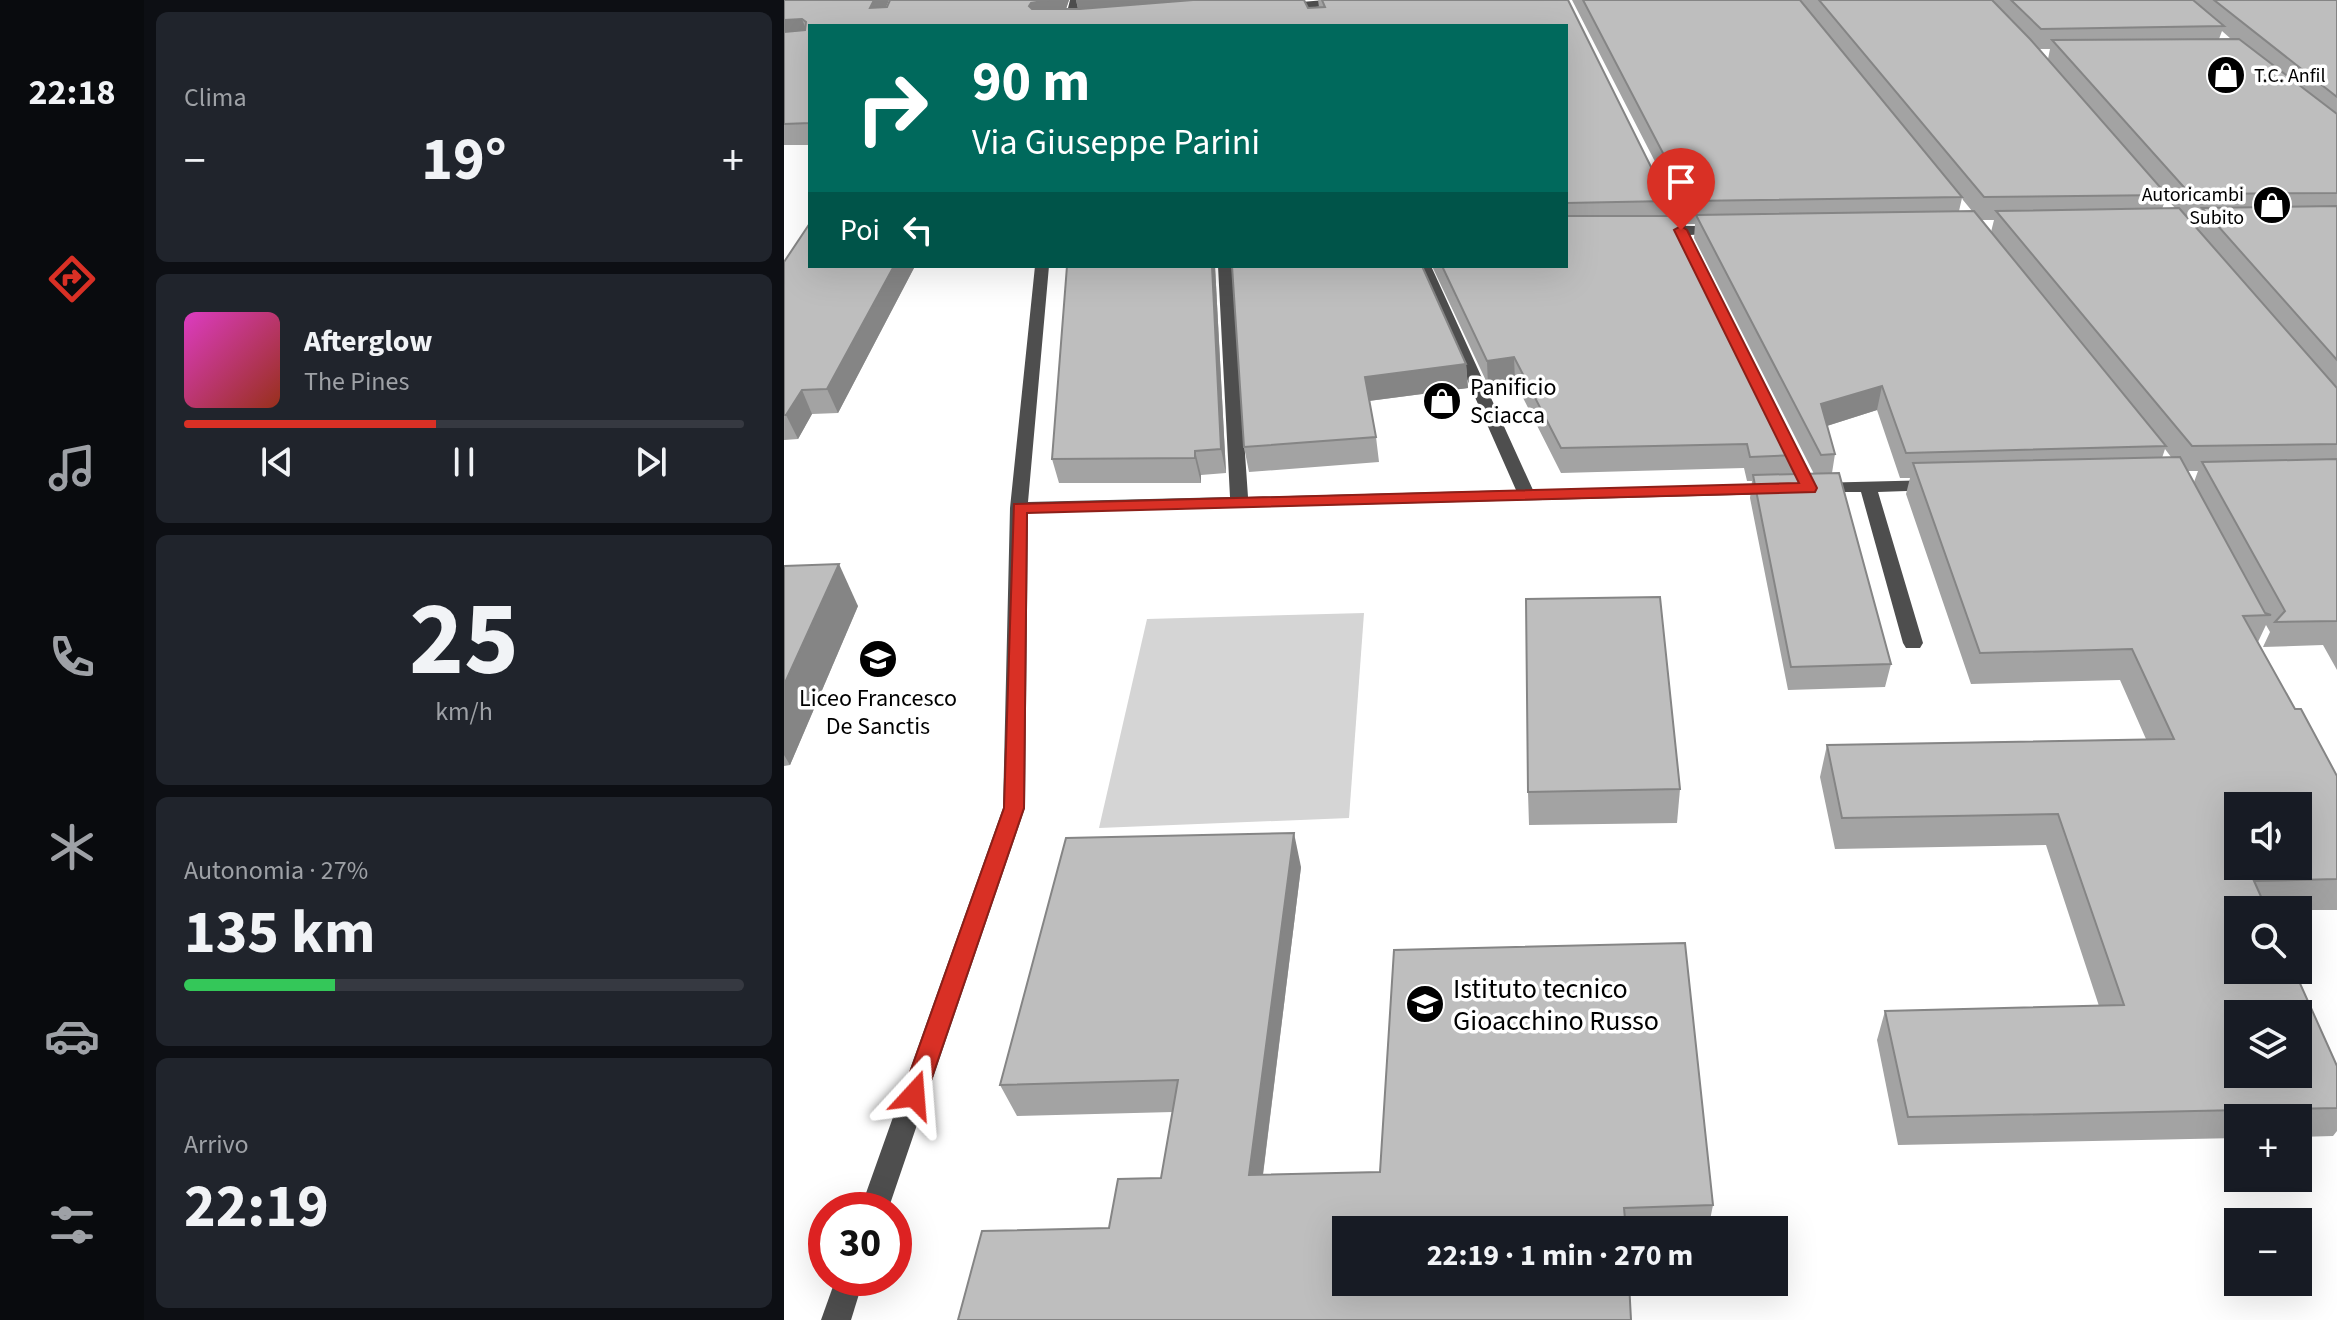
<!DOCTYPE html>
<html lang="it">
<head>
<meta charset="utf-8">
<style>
	:root { --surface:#171b24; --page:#20242c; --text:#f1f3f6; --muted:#9ea1a6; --line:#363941; --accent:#d93025 }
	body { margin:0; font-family:"Source Sans 3",sans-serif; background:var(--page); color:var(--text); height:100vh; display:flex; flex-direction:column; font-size:30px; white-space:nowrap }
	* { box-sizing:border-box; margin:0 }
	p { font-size:26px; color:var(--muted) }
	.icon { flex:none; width:44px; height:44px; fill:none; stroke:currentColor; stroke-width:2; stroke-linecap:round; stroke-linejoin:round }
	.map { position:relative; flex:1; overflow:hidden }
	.panel { display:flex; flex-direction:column; gap:12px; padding:12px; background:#0d0f14; width:640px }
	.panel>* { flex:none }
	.hud { position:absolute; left:24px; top:24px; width:760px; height:244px; border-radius:0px; box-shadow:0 8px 32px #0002; background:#00695c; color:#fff; overflow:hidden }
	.controls { position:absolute; left:1440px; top:792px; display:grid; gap:16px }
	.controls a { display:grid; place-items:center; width:88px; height:88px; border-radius:0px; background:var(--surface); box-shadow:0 8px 32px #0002; font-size:40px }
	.speed { position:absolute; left:24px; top:1192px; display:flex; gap:16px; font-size:40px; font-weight:700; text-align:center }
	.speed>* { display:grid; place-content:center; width:104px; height:104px; border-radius:50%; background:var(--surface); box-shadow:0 8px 32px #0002; line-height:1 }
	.speed .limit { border:12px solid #d22; background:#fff; color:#111 }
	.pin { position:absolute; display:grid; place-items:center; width:68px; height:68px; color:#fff; margin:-82px -34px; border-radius:50% 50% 50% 0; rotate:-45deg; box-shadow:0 0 8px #0007 }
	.pin .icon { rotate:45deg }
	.me { position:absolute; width:88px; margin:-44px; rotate:19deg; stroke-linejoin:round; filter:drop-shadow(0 0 6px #0008) }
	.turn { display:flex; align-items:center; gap:28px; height:168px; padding:0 32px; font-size:36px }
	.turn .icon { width:104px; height:104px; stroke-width:2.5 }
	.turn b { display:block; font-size:56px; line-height:68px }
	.then { display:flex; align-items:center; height:76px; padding:0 32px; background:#0003; gap:16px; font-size:30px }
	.big { font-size:60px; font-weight:700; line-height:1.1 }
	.panel .tile { flex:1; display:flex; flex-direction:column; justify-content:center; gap:12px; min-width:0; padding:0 28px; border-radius:12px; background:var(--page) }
	.panel .dial { align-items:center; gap:0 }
	.dial b { font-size:104px; line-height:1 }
	.song { display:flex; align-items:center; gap:24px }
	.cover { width:96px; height:96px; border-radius:12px; background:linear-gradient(135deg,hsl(310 70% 55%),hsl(10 70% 35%)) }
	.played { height:8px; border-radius:4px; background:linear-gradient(90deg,var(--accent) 45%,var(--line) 45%) }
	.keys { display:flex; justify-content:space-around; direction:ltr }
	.heat { display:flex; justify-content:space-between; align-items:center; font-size:44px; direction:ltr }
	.charge { height:12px; border-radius:6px; background:linear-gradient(90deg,#34c759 27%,var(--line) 0) }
	.trip { position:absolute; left:548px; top:1216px; width:456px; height:80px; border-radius:0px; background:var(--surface); box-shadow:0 8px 32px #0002; font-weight:700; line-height:80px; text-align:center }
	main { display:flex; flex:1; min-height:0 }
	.tab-bar { display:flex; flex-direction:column; width:144px; justify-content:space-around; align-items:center; background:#090b0e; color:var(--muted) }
	.tab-bar .icon { width:56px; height:56px }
	.tab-bar .current { color:var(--accent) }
	.tab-bar b { font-size:36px; color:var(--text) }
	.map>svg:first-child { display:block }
	.green { fill:#d5d5d5 }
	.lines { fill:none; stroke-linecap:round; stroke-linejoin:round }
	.minor { fill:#4e4e4e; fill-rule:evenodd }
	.wall { fill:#a3a3a3; fill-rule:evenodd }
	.shaded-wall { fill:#858585 }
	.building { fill:#bebebe; stroke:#858585; stroke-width:2; fill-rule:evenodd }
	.route { fill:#d93025; stroke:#8d1f18; stroke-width:2 }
	.labels { text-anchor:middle; stroke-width:7; stroke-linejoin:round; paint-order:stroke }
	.far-poi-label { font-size:20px; fill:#000; stroke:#fff; text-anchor:start }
	.poi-label { font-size:24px; fill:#000; stroke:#fff; text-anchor:start }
	.near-poi-label { font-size:28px; fill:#000; stroke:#fff; text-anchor:start }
</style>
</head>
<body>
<main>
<nav class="tab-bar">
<b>22:18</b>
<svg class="icon current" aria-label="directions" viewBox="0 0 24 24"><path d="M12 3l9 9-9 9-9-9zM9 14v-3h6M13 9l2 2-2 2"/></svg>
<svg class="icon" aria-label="music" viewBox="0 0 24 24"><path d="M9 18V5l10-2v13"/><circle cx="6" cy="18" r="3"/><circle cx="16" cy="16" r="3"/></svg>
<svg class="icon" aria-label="phone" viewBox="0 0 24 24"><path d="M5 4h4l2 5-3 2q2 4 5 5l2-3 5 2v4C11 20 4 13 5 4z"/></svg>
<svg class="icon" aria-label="climate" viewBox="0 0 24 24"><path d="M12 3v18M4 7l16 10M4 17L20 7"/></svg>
<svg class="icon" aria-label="car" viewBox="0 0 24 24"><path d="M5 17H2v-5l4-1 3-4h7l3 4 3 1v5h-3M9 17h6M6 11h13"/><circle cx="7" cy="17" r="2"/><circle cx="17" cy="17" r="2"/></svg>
<svg class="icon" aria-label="filters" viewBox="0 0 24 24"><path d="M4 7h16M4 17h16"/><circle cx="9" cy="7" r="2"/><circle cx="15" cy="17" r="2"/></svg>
</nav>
<section class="panel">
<div class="tile"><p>Clima</p>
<div class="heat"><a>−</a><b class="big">19°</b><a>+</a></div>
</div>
<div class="tile">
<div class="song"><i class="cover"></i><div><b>Afterglow</b><p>The Pines</p></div></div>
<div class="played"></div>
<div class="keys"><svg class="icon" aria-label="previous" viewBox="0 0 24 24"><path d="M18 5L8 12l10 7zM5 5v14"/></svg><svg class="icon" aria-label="pause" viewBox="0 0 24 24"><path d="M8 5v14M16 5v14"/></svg><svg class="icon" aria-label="next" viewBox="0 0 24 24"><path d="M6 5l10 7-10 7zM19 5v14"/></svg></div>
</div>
<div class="tile dial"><b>25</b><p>km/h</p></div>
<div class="tile"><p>Autonomia · 27%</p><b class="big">135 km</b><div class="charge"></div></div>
<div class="tile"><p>Arrivo</p><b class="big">22:19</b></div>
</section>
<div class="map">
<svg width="1553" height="1320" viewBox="0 0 1553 1320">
	<rect width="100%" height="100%" fill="#fff"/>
	<polygon class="green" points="580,613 565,818 315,828 363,619"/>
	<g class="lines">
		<g class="minor">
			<polygon points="286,0 296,0 290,26 280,24"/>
			<polygon points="541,0 587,0 582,3 494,10 489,7 494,4"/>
			<polygon points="872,176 879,180 902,226 937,226 942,227 942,233 906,235 909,241 902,245 897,244 892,235 868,234 868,228 888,227 865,180"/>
			<polygon points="251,266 265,266 244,502 446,497 434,266 448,266 464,497 732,490 633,266 647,266 749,490 991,484 1000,489 991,494 244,513 241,808 104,1210 76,1210 219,808 226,508"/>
			<polygon points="1000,433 1008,438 1031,483 1151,480 1160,485 1151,490 1094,492 1139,643 1136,648 1122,648 1119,643 1077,492 1019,492 992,438"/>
			<polygon points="52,1278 80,1278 67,1320 37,1320"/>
		</g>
	</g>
	<g class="wall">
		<path d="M0 0H105L102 7H103L106 0H285L282 9H294L292 0 524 8 535 7 534 0H784L884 201 883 216 1013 455 1010 474H1030L910 238 911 224H903L788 0H1553V670L1539 645 1479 647 1486 632 1482 625 1474 642 1511 709 1553 776V910H1454L1553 1066V1131L1549 1136 1514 1137V1118H1454V1138L1114 1145 1093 1040 1101 1011 1315 1006 1262 845 1051 849 1036 777 1043 745 1362 739 1336 680 1187 684 1122 494 1126 478H1116L1093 410 1043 426 1051 454 1048 473 1107 664 1101 687 1004 690 966 498 968 481H963L960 468 777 473 731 382 704 385 648 266H782V26H26V145H0ZM1438 31 1447 39H1435ZM1256 49H1266L1264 59ZM1178 198 1179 200 1188 211H1175ZM1382 198 1391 208 1378 209ZM1403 217H1415L1412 227ZM1197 220H1210L1207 232ZM1381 449 1387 457 1378 458ZM1404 471H1414L1410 482Z"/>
		<polygon points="0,262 26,266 131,266 54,413 28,414 14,439 0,440"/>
		<polygon points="283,266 431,266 442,473 417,475 417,483 275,483 268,459"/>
		<polygon points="682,364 684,388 585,401 592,437 595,462 465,472 460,447"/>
		<polygon points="0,566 74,606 6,765 0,766"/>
		<polygon points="896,789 893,823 745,825 744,792"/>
		<polygon points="517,867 479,1175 929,1205 924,1230 562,1230 325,1228 377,1178 389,1112 233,1116 216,1085"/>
	</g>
	<g class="shaded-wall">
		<polygon points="90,0 105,0 94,26 86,8"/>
		<polygon points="265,0 285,0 279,18 252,23 245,6 247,3"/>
		<polygon points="292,0 484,0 296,17"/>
		<polygon points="18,19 26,39 0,41 0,20"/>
		<polygon points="110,266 131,266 54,413 43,389"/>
		<polygon points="428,266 431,266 442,473 437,449"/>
		<polygon points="730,357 731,382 704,385 703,361"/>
		<polygon points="682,364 684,388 584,401 581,377"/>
		<polygon points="1098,386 1093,410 1033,429 1037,404"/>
		<polygon points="18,390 28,414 14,439 2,415"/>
		<polygon points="411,451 417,475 417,483 411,458"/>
		<polygon points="55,564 74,606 6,765 0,755 0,685"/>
		<polygon points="510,833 517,867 475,1205 465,1175"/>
	</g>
	<g class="building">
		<polygon points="0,0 90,0 86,8 103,7 106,0 265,0 247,3 245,6 248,9 296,9 409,0 520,0 524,8 541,7 538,0 784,0 884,201 782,203 782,26 26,26 26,123 0,124 0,32 21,30 22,22 18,19 0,20"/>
		<polygon points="799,0 1016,0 1178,197 904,201"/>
		<polygon points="1035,0 1208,0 1246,39 1383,195 1200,197"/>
		<polygon points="1227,0 1409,0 1440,26 1257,29"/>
		<polygon points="1430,0 1553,0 1553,97"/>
		<polygon points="1455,39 1553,114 1553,193 1406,194 1268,40"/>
		<polygon points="1553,206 1553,360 1418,208"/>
		<polygon points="1395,208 1553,388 1553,444 1408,446 1212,211"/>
		<polygon points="1190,211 1382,446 1122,453 1098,386 1037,404 1051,454 1037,455 912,215"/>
		<polygon points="782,216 891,216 1013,455 966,457 963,444 777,448 730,357 703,361 658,266 782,266"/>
		<polygon points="26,223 26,266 110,266 43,389 18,390 2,415 0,415 0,262"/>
		<polygon points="283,266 428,266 437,449 411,451 411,458 268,459"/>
		<polygon points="448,266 638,266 682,364 581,377 592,437 460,447"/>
		<path d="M1396 457 1481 613 1487 615 1459 616 1511 709H1517L1553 776V879L1470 881 1483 910H1454V970H1510L1553 1066V1108L1124 1117 1101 1011 1340 1005 1274 814 1058 818 1043 745 1390 739 1348 649 1196 653 1129 463ZM1454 806H1514V866H1454ZM1454 1014H1514V1074H1454Z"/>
		<polygon points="1553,459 1553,621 1491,622 1501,611 1418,462"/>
		<polygon points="1055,473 1107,664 1007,667 969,475"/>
		<polygon points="55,564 0,685 0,566"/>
		<polygon points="876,597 896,789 744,792 742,599"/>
		<polygon points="510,833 465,1175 596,1172 610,950 901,943 929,1205 840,1208 842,1230 562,1230 562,1282 845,1282 847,1320 174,1320 198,1231 325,1228 334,1179 377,1178 394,1080 216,1085 282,838"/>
	</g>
	<polygon class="route" points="897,226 903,230 1033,488 1031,492 243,513 240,808 142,1095 139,1103 130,1106 122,1103 118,1095 220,808 230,504 1015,483 890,230"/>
	<defs>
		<symbol id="shop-disc" viewBox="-11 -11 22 22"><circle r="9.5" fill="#000" stroke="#fff"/><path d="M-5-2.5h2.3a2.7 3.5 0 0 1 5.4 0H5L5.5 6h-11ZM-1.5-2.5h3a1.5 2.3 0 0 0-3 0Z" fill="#fff"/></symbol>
		<symbol id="school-disc" viewBox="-11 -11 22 22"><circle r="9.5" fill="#000" stroke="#fff"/><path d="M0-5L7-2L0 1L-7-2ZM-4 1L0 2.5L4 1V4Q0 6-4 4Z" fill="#fff"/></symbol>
	</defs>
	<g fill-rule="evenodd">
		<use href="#shop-disc" x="1420" y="53" width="44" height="44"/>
		<use href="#shop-disc" x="1466" y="183" width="44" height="44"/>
		<use href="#shop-disc" x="636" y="379" width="44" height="44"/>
		<use href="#school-disc" x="72" y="637" width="44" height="44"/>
		<use href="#school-disc" x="619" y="982" width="44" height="44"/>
	</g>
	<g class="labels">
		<g class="far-poi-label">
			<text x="1470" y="82">T.C. Anfil</text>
			<text x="1460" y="201" text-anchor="end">Autoricambi<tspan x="1460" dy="23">Subito</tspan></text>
		</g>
		<g class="poi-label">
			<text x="686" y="395">Panificio<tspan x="686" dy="28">Sciacca</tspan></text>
			<text x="94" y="706" text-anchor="middle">Liceo Francesco<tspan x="94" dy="28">De Sanctis</tspan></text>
		</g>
		<g class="near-poi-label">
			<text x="669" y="998">Istituto tecnico<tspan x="669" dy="32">Gioacchino Russo</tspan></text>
		</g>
	</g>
</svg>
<div class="controls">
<a><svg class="icon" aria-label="sound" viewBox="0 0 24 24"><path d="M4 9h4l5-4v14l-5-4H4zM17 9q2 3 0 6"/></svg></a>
<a><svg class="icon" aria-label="search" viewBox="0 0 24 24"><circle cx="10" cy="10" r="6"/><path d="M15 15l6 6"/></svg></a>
<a><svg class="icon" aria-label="layers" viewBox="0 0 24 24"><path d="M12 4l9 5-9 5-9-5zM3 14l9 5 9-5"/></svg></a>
<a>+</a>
<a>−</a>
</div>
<div class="speed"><div class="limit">30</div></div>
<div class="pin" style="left:897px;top:230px;background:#d93025"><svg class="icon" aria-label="arrive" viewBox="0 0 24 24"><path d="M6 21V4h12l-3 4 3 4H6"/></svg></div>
<svg class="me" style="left:130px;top:1095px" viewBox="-20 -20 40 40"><path d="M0-17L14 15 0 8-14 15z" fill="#d93025" stroke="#fff" stroke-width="4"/></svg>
<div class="trip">22:19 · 1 min · 270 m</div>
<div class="hud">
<div class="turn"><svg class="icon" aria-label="right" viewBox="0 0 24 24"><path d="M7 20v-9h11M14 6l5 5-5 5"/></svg><div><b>90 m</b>Via Giuseppe Parini</div></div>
<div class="then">Poi<svg class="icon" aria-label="left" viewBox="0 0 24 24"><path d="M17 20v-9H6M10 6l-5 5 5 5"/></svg></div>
</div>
</div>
</main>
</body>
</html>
